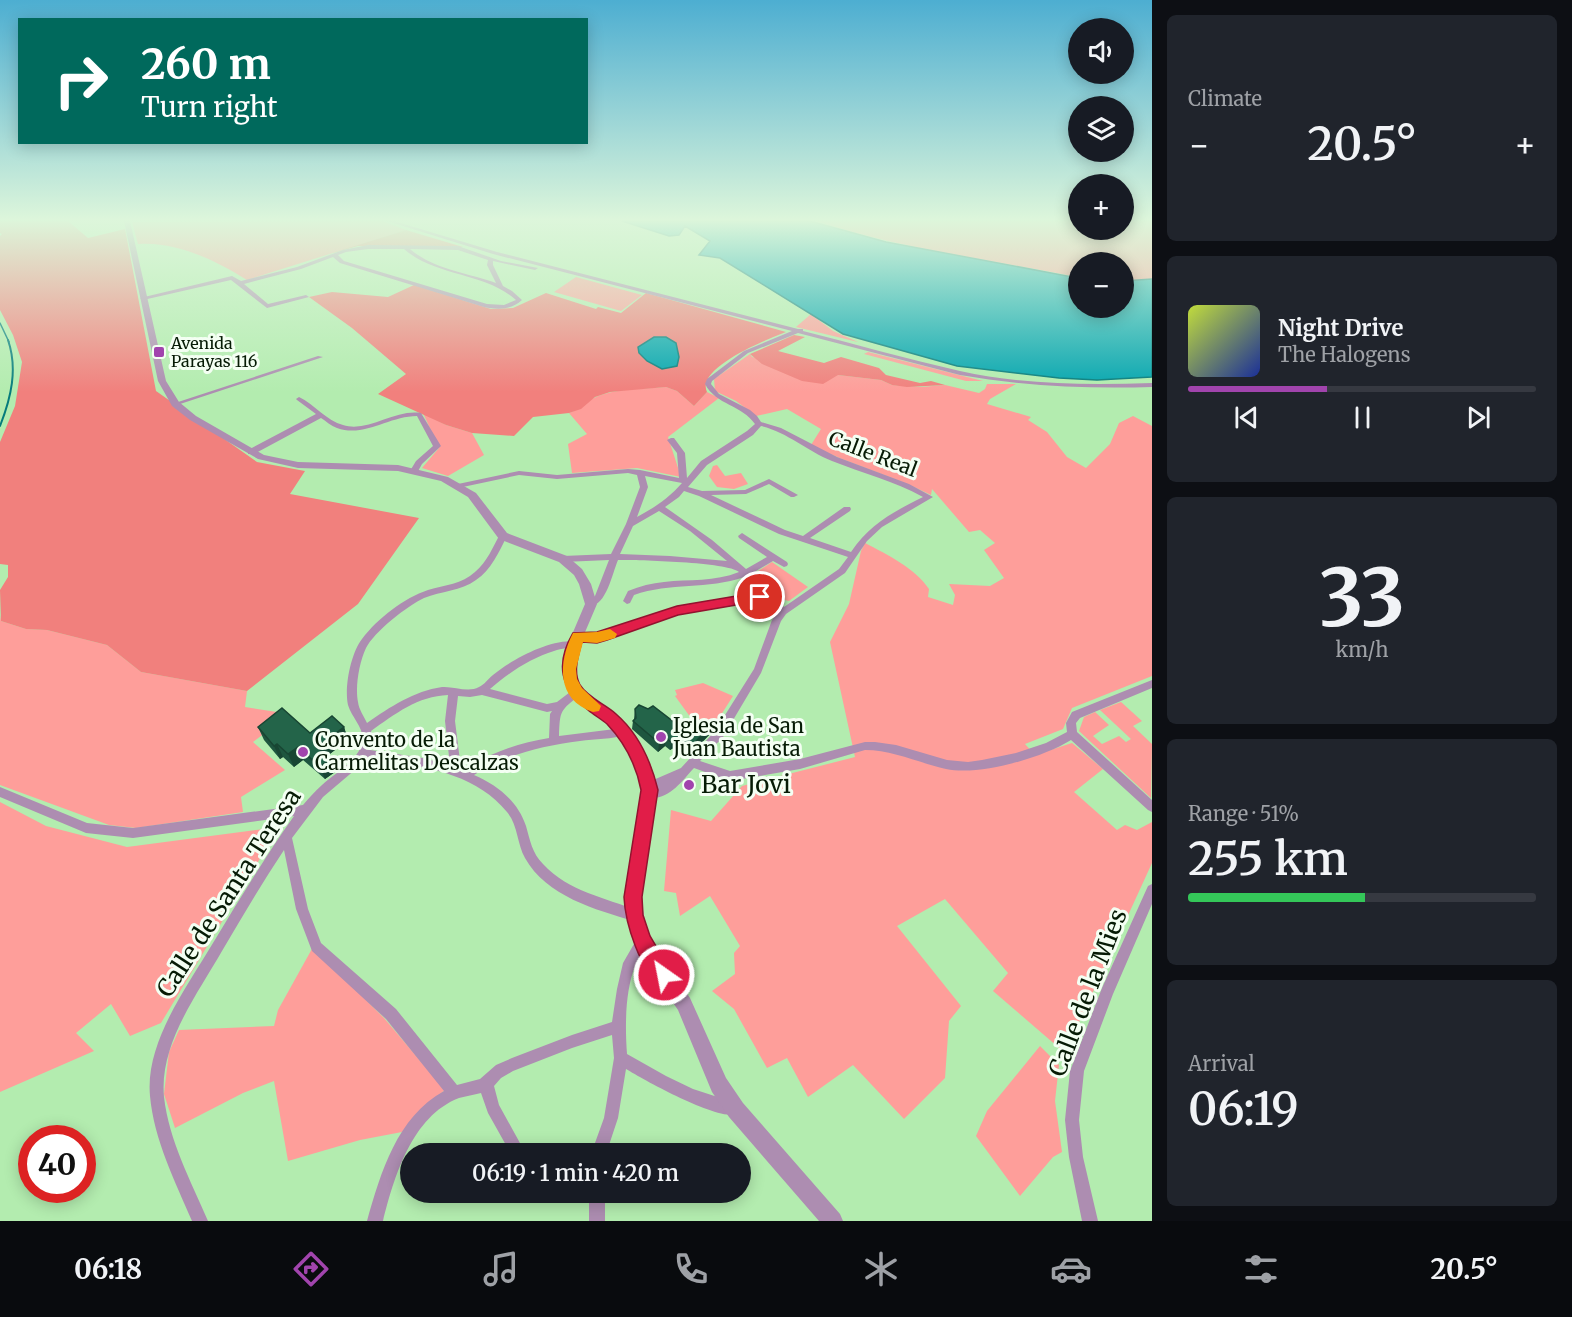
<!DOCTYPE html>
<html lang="en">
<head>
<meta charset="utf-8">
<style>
	:root { --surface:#171b24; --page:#20242c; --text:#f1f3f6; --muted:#9ea1a6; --line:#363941; --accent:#a144ad }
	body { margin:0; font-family:Merriweather,serif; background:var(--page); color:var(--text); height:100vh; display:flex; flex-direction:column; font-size:22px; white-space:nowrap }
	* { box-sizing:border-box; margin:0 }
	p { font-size:20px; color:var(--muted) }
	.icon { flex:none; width:33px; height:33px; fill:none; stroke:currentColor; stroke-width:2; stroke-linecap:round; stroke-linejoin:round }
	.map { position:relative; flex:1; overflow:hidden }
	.side { display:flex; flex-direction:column; gap:15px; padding:15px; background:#0d0f14; width:420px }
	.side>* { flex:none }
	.hud { position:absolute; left:18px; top:18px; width:570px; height:126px; border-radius:0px; box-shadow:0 3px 15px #0003; background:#00695c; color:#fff; overflow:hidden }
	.fabs { position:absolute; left:1068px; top:18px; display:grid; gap:12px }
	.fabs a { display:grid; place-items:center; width:66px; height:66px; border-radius:50%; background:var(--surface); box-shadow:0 3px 15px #0003; font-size:30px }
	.speed { position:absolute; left:18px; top:1125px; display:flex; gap:12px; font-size:30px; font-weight:700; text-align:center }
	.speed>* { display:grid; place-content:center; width:78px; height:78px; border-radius:50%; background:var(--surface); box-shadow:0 3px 15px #0003; line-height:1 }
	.speed .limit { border:9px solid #d22; background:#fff; color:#111 }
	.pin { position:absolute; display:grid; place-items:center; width:51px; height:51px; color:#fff; margin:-26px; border:3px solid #fff; border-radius:50%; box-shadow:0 2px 6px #0007 }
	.me { position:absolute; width:66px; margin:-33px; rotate:327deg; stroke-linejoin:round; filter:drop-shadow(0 0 4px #0008) }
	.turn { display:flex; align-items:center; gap:21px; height:126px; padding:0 24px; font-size:27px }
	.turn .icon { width:78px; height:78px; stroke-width:2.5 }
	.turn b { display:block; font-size:42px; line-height:51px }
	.big { font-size:45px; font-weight:600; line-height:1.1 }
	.side .tile { flex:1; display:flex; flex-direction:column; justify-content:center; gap:9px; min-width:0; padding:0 21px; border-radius:9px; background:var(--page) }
	.side .dial { align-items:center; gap:0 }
	.dial b { font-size:78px; line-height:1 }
	.song { display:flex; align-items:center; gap:18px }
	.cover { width:72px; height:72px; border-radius:9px; background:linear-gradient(135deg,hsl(70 70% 55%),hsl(230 70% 35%)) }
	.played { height:6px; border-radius:3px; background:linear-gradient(90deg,var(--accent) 40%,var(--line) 40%) }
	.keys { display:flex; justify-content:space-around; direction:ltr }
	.heat { display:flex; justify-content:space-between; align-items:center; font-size:33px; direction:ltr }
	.charge { height:9px; border-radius:4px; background:linear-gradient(90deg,#34c759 51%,var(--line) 0) }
	.trip { position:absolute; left:400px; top:1143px; width:351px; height:60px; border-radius:30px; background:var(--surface); box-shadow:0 3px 15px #0003; font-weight:600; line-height:60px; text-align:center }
	.menu { display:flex; height:96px; justify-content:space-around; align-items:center; background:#090b0e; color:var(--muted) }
	.menu .icon { width:42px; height:42px }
	.menu .active { color:var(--accent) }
	.menu b { font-size:27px; color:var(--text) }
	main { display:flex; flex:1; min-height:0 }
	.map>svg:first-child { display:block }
	.green { fill:#fe9e9a }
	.forest { fill:#f1807d }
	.water { fill:#04a5af; stroke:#057c7c; stroke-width:1.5 }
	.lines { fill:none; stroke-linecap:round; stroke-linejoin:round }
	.stream-far1 { stroke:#057c7c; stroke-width:1.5 }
	.stream { stroke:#057c7c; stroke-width:2 }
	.minor { fill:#ad8db1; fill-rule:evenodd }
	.tertiary { fill:#ad8db1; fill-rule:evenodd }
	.wall { fill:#1e563f }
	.shaded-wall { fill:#184633 }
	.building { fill:#236449; stroke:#184633; stroke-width:1.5 }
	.route { fill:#e11d48; stroke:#92132f; stroke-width:1.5 }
	.slow { fill:#f59e0b }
	.poi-dot { fill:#a144ad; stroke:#f4fff3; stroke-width:2 }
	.labels { text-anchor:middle; stroke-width:6; stroke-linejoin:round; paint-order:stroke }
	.far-poi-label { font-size:16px; fill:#061b05; stroke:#f4fff3; text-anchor:start }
	.street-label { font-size:20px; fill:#061b05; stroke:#f4fff3 }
	.poi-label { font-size:20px; fill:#061b05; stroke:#f4fff3; text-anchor:start }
	.near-poi-label { font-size:24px; fill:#061b05; stroke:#f4fff3; text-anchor:start }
	.near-street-label { font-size:24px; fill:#061b05; stroke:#f4fff3 }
</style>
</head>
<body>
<main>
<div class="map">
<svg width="1152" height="1221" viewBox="0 0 1152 1221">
	<rect width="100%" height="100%" fill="#b3ecaf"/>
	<g class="green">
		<path d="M382 221 406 230 247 280C215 260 176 241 138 244L132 222Z"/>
		<path d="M816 221H1078V230H1124V221H1152V279L1124 281V262H1078V277C991 260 901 249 816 221Z"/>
		<polygon points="576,277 642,295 621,311 554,292"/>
		<polygon points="811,314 833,331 858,342 796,327"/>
		<polygon points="868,352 983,381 966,381 864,354"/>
		<path d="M750 354 752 357 838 375 881 380 892 385 921 387 945 385 979 393 985 389 987 384H1016L990 399 987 404 1031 417 1028 420 1047 432 1067 457 1086 468 1110 444 1119 423 1133 416 1152 426V676L1072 708 1063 729 1025 744 1035 755 1072 743 1103 769 1074 792 1117 830 1125 825 1137 830 1152 822V863L1065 1053 993 991 1008 973 945 899 897 926 961 1006 949 1021 945 1078 904 1119 853 1065 808 1097 787 1058 767 1068 734 1009 712 991 735 974 734 953 740 946 710 896 680 916 676 893 664 891 671 810 711 821 742 786 855 757 830 642 849 604 861 551 865 543C888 555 915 568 929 589L928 597 953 605 955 595 949 584 990 586 1004 578 984 550 995 543 980 530 969 532 932 489 931 495C892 475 850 465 811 445L821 429 787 409 756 416 736 401 715 391 714 379Z"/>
		<path d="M666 387 677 391 694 406 707 392 719 398 668 437 681 477 637 468 572 473 568 444 587 434 569 413C579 410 584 402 594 398 615 388 643 389 666 387Z"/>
		<polygon points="423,413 446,425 472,433 484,455 448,476 422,468 439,448"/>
		<polygon points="717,465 725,476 741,473 748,484 734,489 717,487 709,476 713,466"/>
		<polygon points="772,562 808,587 789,601 780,599 752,575"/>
		<polygon points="0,615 1,621 26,629 47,630 107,645 141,672 247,691 245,707 290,714 253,742 285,770 241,797 243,812 136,828 109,825 0,785"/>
		<polygon points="703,683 733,696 712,729 691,718 675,696 677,695 675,690"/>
		<polygon points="1121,702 1142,721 1133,726 1152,744 1151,798 1079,731 1084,717 1095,712 1109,725 1093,736 1102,744 1119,736 1126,742 1131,739 1100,710"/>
		<polygon points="0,802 46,826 127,847 279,827 161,1023 130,1036 111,1004 76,1033 94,1051 0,1092"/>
		<polygon points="313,947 384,1018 445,1090 420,1110 402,1132 360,1140 288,1161 274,1081 243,1093 175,1128 164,1094 169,1052 179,1030 274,1026 278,1010"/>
		<polygon points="1040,1046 1059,1065 1055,1101 1062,1152 1053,1157 1020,1196 976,1136 987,1111"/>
	</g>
	<g class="forest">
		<polygon points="0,221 68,221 88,238 125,229 156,391 257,462 305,471 290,494 419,518 358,604 247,691 141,672 107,645 47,630 26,629 1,621 0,590 8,577 8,565 0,564 0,442 15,406 22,362 13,335 0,310 0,236 2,234 0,233"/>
		<polygon points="406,230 463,247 358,246 329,254"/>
		<path d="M414 285 491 309 513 308 546 293 596 309 598 307 621 313 646 293 786 332C768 339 695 368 707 392L694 406 677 391 666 387 610 392 595 397 581 409 569 413 533 417 514 436 472 433 446 425 378 394 406 374 352 328 309 297 332 292 388 297Z"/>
		<polygon points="794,335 805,337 778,351 824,363 841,357 879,368 886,375 920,383 931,381 945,385 907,387 892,385 881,380 838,375 823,384 802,381 762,364 750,354"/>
	</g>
	<g class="water">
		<polygon points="622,221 810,221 886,242 1078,278 1078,308 1124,308 1124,281 1152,279 1152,377 1097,380 1059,378 957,366 843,334 720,258 699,255 710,241 685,226 679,235 669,236"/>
		<polygon points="654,337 666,337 676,343 679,357 677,366 662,369 647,361 639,353 638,347"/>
	</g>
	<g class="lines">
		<polyline class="stream-far1" points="0,323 9,342"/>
		<path class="stream" d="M0 426C11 398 18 369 8 340"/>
		<g class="minor">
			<path d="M387 221H394L497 252 798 329H803V331C855 344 907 359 960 371 1022 385 1088 385 1152 383V387C1087 389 1024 386 960 375L798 333 748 353 712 381 711 384 719 394 750 410 757 416 761 422 781 428 837 457 909 484 933 497 882 527 867 541 845 573 786 614 781 621 761 673 723 737 700 761 730 771 800 759 865 742H875L896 745 947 760 968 762 982 760 1016 753 1046 743 1067 732 1066 723 1072 712 1152 680V688L1080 718 1076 723 1077 732 1152 800V812L1148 810 1071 740C1042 758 980 776 946 769 919 763 893 750 865 750L800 769 730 781 694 768C681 782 667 803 645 797L644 790 651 781 681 768 715 731 754 669 772 620 778 612 765 598 678 614 597 640 575 638 573 636 575 634H597L677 608 760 593 744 577C708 590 670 582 634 595L630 603 627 604 623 601 628 591C640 586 652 583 664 582 689 579 715 582 739 572 728 562 638 560 618 560 612 574 606 608 588 606L587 604 595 596 609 560 563 562 559 559 563 556 611 554 626 524 640 487 637 475 628 473 557 479 519 475 458 488 454 486 458 484 519 471 557 475 628 469 640 470 679 478 677 453 667 440 671 438H674L685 453 687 478 701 461 747 431 755 424C742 405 716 405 705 384L707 379 744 351 792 331 493 254ZM761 426C787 432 807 451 832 461 862 473 894 481 923 497 893 512 870 524 851 552L810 538 850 511 851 509 850 507H844L803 536 785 530 711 495 746 494 769 484 791 497H794L798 495 769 479 745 490 702 491 688 487 707 465 753 435ZM645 476 682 483C669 498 654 508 637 517L648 487ZM684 491 699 496 779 534 848 557 839 569 784 607 751 574 773 561 784 567 787 566 788 564 787 562 742 533 738 536 739 538 767 557 746 569 712 540 665 507 679 497ZM659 511 690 531 727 561 670 556 620 554 633 526Z"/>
			<path d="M368 245 458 246 501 261 538 268 535 270 493 261V265L503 286 512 291 522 300C511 310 498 310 484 307L340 263 333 257 301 269 244 284 268 304 306 295 309 297 267 308 231 280 143 300 140 298 232 276 241 281 297 267 343 250ZM368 249H404C436 277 485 272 516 300L504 305 487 304 344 261 338 255 346 252ZM410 249 458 250 488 260 487 265 496 283C468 273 433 269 410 249Z"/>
			<polygon points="318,356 323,357 177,405 175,406 172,404"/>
			<path d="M299 397C314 404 327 421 343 425 368 433 394 409 421 413L441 446 422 464 417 473H414L410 471 416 461 433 446 417 416C389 416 364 438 337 428 331 426 326 421 321 418L254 454H248V450L316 414 297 400 296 399Z"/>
			<path d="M503 533 507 536C499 552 491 570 476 580 461 591 441 591 424 598 407 606 374 632 366 648 359 663 355 687 358 702 359 710 364 716 367 723 390 707 414 691 442 687 454 686 468 693 479 687 484 685 488 679 493 675 511 660 553 637 577 642L579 644 577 646C570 648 562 648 554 651 531 658 508 673 490 689L547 704 557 702 574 689 577 688 580 689 582 692 580 695C560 711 560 710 559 736L623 728 627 729 628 732 627 735C612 739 595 739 580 741 542 746 507 754 474 775 497 785 518 801 526 826 530 840 532 853 543 864 569 892 604 897 638 911L640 915 638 919 634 921C596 910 546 896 525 858 517 844 518 825 507 812 473 770 415 765 365 759L356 769 323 797 292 838 308 909 321 943 396 1009 457 1085 480 1079 496 1065 512 1058 572 1035 612 1022 617 989 623 963 638 937 642 935 646 937 648 941C645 950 638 957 635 966 625 992 625 1026 627 1054L666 1076 693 1089 739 1104 741 1109 739 1114C719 1122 646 1081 626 1069L618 1118 606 1154H591L604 1118 614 1058 612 1035 572 1048 513 1071 501 1078 494 1086 499 1105 526 1154H511L488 1113 481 1093C474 1095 466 1096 459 1098 412 1116 394 1177 383 1221H367C381 1172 397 1117 444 1091L386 1019 312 951 296 909 284 850C262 883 242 917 222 951 197 995 159 1044 164 1097 169 1141 191 1181 208 1221H192C175 1181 154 1140 150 1096 145 1042 187 987 213 943 239 900 265 857 294 816L133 838 86 833 0 797V787L87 823 133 828 303 805C309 798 315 791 322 785 334 774 354 763 361 747 368 731 352 719 348 705 344 687 351 653 362 639 378 618 404 598 428 590 445 585 462 584 475 572 487 562 493 547 500 534ZM448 695 445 721 450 765 423 758 370 750 373 740 371 731C395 714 418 696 448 695ZM482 695 547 712 552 711 550 714 549 738C518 743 490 753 464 770L461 769 455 721 458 696 470 697Z"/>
			<polygon points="1152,884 1152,904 1113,994 1084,1071 1079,1120 1083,1157 1098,1221 1082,1221 1069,1157 1065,1120 1070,1071 1102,988 1148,886"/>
			<polygon points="578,1192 605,1192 605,1221 589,1221 589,1200 580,1197"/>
		</g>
		<polygon class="tertiary" points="124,221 130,221 166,381 179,402 196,416 264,455 298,462 398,465 448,477 476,493 507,533 567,556 582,569 591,584 597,604 580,644 575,669 576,679 582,688 616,715 642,747 656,790 641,898 646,928 662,957 690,998 726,1078 743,1103 840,1214 843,1221 819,1221 729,1117 712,1092 678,1010 650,969 630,930 625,898 642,790 631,754 606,723 572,696 564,679 563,669 568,644 585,604 579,584 574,575 559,562 499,539 468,497 441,481 398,471 298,468 258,459 190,420 172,406 158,381"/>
	</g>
	<g class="wall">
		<polygon points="635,709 648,709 687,732 710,726 709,735 688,757 675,747 670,750 665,746 658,752 632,729 633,721 634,719"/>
		<polygon points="258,727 310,733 344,727 348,740 327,756 335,772 325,779 303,760 294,767 283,757 280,759 264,740"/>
	</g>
	<g class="shaded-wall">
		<polygon points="710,726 709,735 688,757 689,749"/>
		<polygon points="344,727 348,740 322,760 317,747"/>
		<polygon points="666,738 665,746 658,752 659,743"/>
		<polygon points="676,738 675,747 670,750 671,742"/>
		<polygon points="277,744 283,757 280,759 274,746"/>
		<polygon points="298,747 303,760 294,767 288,754"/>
		<polygon points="330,759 335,772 325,779 320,767"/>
	</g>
	<g class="building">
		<polygon points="639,705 648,709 653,706 687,732 700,720 710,726 689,749 676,738 671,742 666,738 659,743 633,721 636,718 635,709"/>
		<polygon points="282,708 310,733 332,716 344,727 317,747 330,759 320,767 298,747 288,754 277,744 274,746 258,727"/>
	</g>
	<linearGradient id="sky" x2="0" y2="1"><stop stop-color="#4daed1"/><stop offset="0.56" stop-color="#ddf6db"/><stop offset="1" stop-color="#ddf6db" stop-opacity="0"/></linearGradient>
	<rect width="1152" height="392" fill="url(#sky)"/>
	<path class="route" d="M760 592 765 594 767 597 765 600 678 615 607 640 597 643 582 642 581 645C578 657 573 672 580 685 588 698 605 704 616 714 639 734 651 761 658 790L642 897 643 915 650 936 673 975 671 982 664 985C640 975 625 921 624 897L641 790C636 764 625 743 607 724 601 719 594 715 588 710 560 688 555 664 573 633L597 632 677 606Z"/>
	<path class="slow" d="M610 629 617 634 615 638 597 643 583 642 576 669 577 679 582 688 601 706 599 711 593 712C556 700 558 662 573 633L597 632Z"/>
	<g class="poi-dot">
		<rect x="153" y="346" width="12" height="12" rx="3"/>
		<circle cx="661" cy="737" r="6"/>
		<circle cx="303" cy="752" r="6"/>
		<circle cx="689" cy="785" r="6"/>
	</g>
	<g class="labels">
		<g class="far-poi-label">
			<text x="171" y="349">Avenida<tspan x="171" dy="18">Parayas 116</tspan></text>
		</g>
		<g class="street-label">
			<text transform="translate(873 454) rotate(21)" y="7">Calle Real</text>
		</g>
		<g class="poi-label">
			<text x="673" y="733">Iglesia de San<tspan x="673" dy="23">Juan Bautista</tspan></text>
			<text x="315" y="747">Convento de la<tspan x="315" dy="23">Carmelitas Descalzas</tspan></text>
		</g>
		<g class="near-poi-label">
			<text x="701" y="793">Bar Jovi</text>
		</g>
		<g class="near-street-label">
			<text transform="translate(229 893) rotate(-57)" y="8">Calle de Santa Teresa</text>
			<text transform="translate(1088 993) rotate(-69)" y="8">Calle de la Mies</text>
		</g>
	</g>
</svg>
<div class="fabs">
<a><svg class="icon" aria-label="sound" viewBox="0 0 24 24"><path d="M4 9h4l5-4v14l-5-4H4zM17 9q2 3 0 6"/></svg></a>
<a><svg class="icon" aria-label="layers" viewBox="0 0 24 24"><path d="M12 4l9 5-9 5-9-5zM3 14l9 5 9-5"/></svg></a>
<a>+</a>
<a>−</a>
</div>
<div class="speed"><div class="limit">40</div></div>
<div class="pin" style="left:760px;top:597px;background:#d93025"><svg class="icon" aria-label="arrive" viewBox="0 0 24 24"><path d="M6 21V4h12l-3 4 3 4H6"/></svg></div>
<svg class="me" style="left:664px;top:975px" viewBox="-20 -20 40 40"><circle r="17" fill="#e11d48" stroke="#fff" stroke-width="3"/><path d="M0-11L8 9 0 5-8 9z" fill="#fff"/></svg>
<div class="trip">06:19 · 1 min · 420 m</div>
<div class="hud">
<div class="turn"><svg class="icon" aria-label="right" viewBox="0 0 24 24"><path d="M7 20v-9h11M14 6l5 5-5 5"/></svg><div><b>260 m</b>Turn right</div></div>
</div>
</div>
<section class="side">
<div class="tile"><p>Climate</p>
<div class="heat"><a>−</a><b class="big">20.5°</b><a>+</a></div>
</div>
<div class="tile">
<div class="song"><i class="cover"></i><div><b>Night Drive</b><p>The Halogens</p></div></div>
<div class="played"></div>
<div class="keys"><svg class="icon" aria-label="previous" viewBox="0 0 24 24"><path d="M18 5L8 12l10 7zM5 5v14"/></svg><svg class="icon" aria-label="pause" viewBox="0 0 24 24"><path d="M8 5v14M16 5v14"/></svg><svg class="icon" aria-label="next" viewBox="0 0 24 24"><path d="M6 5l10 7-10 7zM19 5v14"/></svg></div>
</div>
<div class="tile dial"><b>33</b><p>km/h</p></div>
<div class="tile"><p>Range · 51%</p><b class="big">255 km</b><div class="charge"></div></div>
<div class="tile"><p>Arrival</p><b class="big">06:19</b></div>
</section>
</main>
<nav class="menu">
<b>06:18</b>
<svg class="icon active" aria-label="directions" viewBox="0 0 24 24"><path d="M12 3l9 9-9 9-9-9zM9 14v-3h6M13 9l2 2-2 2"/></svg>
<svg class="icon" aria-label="music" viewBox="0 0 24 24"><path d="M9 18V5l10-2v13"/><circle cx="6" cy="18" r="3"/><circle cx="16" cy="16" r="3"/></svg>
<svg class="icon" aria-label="phone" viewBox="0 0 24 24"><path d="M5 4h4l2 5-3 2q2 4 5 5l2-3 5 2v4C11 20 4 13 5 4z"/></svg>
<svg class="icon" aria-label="climate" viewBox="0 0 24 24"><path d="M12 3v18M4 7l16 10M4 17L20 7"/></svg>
<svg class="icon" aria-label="car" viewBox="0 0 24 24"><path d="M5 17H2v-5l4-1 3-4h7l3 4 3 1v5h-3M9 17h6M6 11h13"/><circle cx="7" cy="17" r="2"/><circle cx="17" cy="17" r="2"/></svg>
<svg class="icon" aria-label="filters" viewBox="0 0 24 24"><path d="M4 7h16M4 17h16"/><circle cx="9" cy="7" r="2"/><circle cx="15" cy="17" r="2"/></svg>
<b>20.5°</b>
</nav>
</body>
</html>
